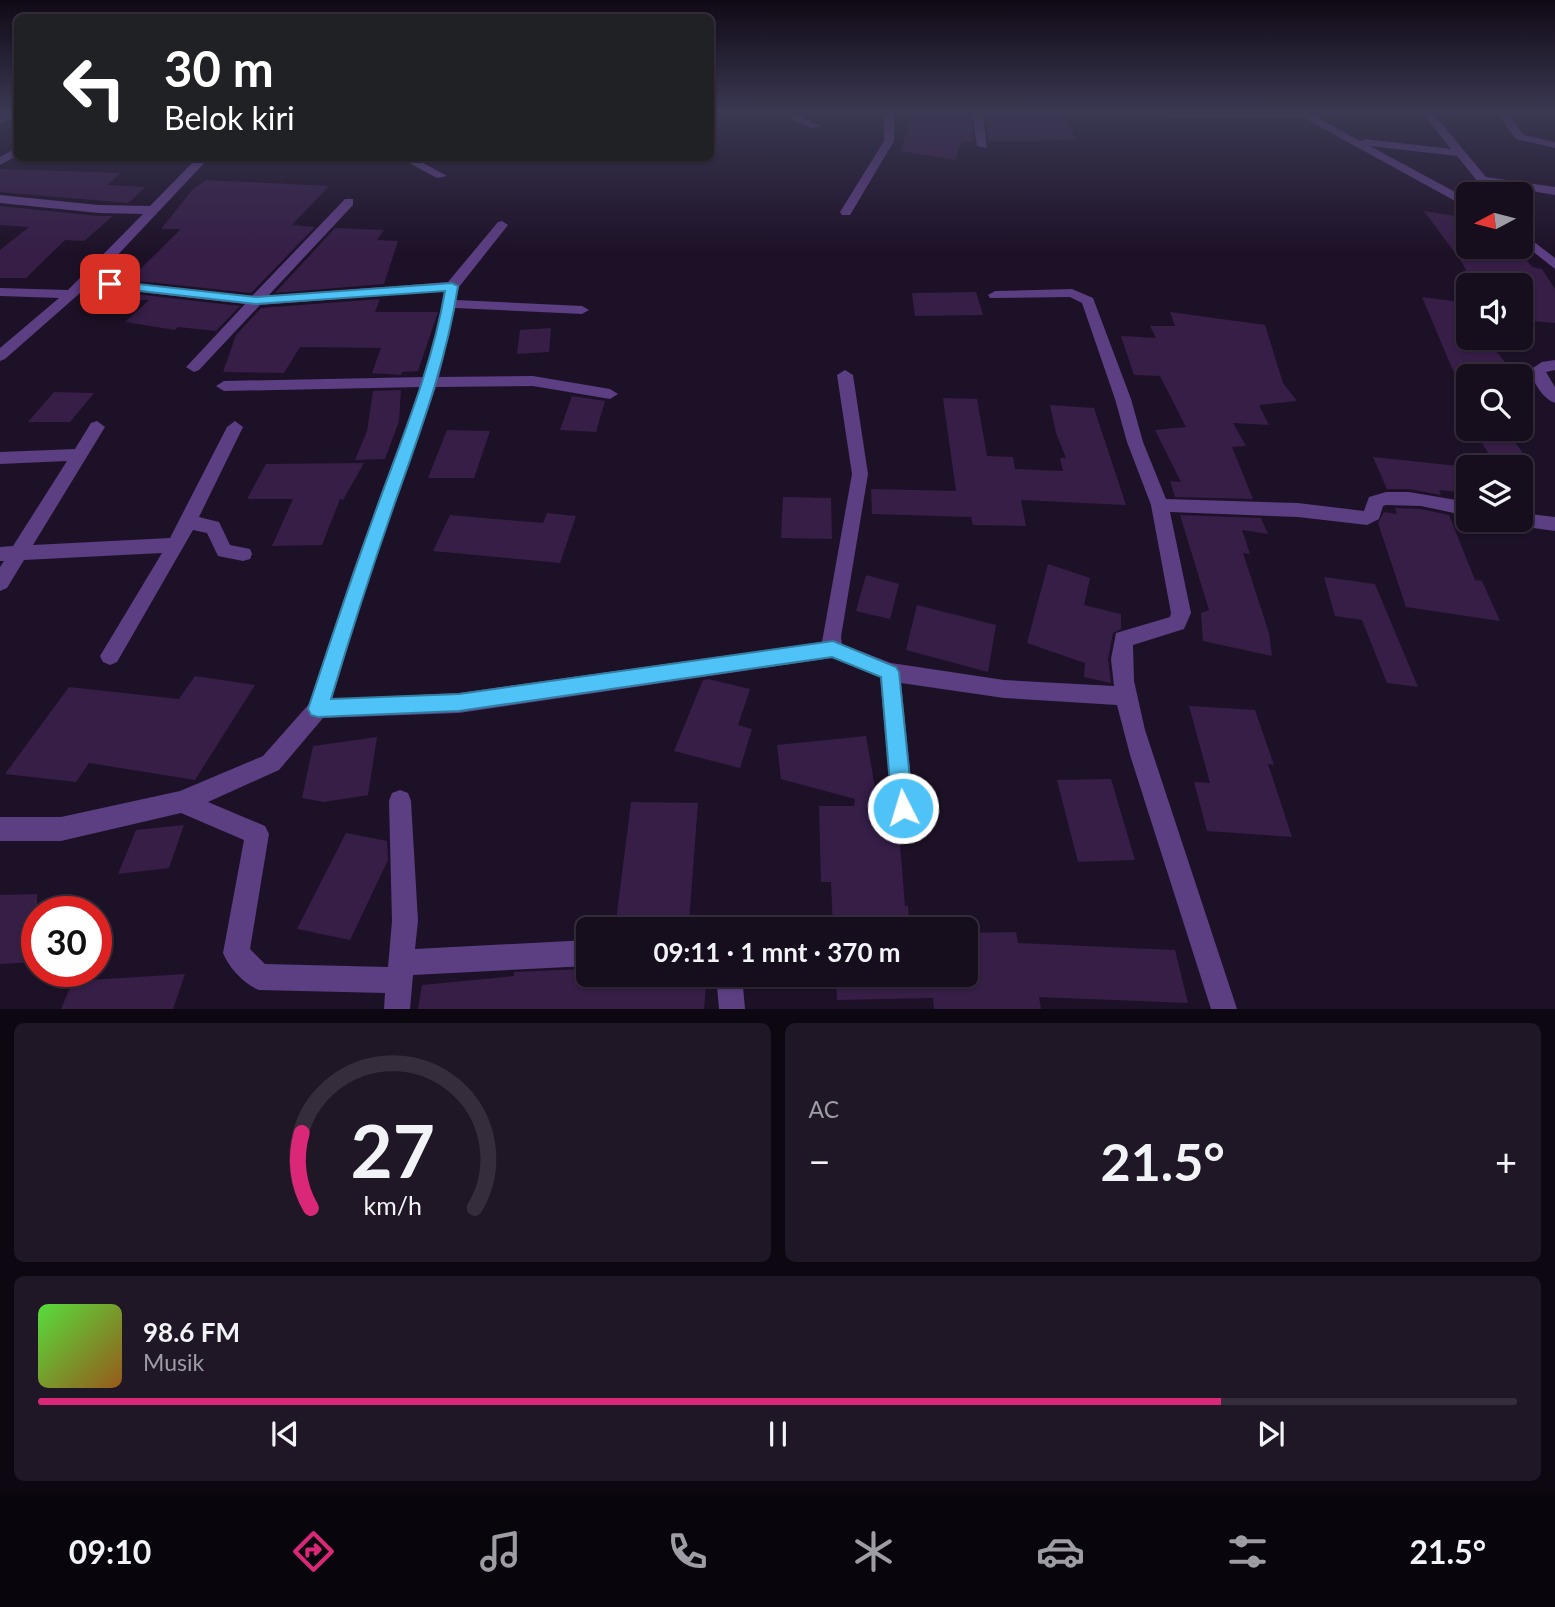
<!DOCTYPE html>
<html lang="id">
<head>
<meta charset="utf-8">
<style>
	:root { --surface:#160d1d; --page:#1f1626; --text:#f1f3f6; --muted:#9e9ca4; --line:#352d3b; --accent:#db2777 }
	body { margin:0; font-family:Lato,sans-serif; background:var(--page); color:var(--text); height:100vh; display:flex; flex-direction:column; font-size:26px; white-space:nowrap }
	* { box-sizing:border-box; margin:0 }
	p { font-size:23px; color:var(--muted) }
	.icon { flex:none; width:38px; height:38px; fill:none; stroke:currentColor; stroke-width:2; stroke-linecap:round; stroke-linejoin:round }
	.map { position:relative; height:1009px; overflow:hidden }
	.sheet { display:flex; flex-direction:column; gap:14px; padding:14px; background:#0c0710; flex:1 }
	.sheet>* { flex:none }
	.guide { position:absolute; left:14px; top:14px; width:700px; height:147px; border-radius:10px; box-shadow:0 2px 5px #0004,0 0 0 2px var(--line); background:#202124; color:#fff; overflow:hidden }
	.needle { width:46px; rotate:263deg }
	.fabs { position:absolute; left:1456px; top:182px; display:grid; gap:14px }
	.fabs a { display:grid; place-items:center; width:77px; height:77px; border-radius:10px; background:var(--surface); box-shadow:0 2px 5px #0004,0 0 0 2px var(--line); font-size:35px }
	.speed { position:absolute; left:21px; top:896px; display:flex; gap:14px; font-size:35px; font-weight:700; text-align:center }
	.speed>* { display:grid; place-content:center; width:91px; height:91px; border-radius:50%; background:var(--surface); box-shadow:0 2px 5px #0004,0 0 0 2px var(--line); line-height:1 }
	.speed .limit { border:10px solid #d22; background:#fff; color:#111 }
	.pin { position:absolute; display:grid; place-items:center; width:60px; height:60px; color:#fff; margin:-30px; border-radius:14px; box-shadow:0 4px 10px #0006 }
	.me { position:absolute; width:77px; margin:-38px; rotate:355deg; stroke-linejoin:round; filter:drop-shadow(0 0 5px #0008) }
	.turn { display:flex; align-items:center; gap:24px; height:147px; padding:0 35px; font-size:32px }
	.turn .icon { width:91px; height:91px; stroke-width:2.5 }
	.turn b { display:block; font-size:49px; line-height:60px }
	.big { font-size:52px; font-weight:700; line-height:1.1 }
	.sheet .widget { flex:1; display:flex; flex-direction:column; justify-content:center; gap:10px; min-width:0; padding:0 24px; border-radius:10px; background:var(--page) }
	.sheet .dial { align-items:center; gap:0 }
	.dial svg { height:182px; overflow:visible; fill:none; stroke:var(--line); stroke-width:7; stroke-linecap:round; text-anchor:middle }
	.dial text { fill:var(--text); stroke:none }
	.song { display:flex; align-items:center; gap:21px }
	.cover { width:84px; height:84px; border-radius:10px; background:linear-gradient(135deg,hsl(110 70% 55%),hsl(30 70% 35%)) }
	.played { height:7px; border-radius:4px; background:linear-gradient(90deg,var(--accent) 80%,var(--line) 80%) }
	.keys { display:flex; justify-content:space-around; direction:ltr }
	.heat { display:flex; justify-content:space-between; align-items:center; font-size:38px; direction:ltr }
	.sheet .tiles { flex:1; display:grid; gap:14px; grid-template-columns:1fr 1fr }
	.widget:last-child { grid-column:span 2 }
	.trip { position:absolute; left:576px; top:917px; width:402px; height:70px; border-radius:10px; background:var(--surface); box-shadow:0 2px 5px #0004,0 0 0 2px var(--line); font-weight:700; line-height:70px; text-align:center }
	.dock { display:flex; height:112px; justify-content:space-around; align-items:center; background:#09050c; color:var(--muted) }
	.dock .icon { width:49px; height:49px }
	.dock .on { color:var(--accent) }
	.dock b { font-size:32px; color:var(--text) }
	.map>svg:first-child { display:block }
	.building { fill:#361e47 }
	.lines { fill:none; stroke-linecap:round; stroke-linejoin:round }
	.minor { fill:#5c3e83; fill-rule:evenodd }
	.route { fill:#4fc3f7; stroke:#337fa1; stroke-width:2 }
</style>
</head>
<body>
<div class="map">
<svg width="1555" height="1009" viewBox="0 0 1555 1009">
	<rect width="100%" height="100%" fill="#1d1127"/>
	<g class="building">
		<polygon points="915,112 970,112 974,141 962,141 955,160 900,151"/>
		<polygon points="985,112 1062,112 1076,140 989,141"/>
		<polygon points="0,169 121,173 107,185 146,187 128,203 0,192"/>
		<polygon points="206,180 329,186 292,225 315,227 251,293 129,280 181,229 161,229 192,190"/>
		<polygon points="0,206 99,216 113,216 84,241 65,240 26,278 0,278 0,250 29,227 0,225"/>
		<polygon points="1424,211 1468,218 1468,247 1516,247 1532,267 1542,269 1555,289 1555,323 1521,320 1521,285 1474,285 1461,261"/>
		<polygon points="335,228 384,230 377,240 398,241 384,284 275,293"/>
		<polygon points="117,292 240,306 216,331 178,327 175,330 125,322 149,300 108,300"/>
		<polygon points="976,292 983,315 915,316 912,293"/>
		<polygon points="1422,297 1461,302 1468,311 1468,340 1488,341 1516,376 1468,375 1468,406"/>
		<polygon points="380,299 375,312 438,312 418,371 402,372 401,375 372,373 381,348 300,347 284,373 223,372 236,335 261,308"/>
		<polygon points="1170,312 1265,325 1283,383 1297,401 1259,405 1269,425 1233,423 1246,446 1232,447 1253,499 1175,497 1170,481 1181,482 1155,430 1186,427 1160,376 1134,375 1121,336 1156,338 1150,326 1175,326"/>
		<polygon points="551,328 549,352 517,354 520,330"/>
		<polygon points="401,390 399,421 385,459 355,460 367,431 373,391"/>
		<polygon points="54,392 94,393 70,422 28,422"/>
		<polygon points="572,396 605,401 596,432 560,430"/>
		<polygon points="943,398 977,399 987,456 1013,457 1015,469 1063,471 1060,458 1066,458 1056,433 1050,405 1094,408 1126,505 1021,500 1026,526 973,525 971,517 872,514 871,489 956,491"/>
		<polygon points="447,430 490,431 474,478 428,478"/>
		<polygon points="1473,430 1508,432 1527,459 1491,457"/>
		<polygon points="1373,457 1468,467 1468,493 1439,490 1441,495 1409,489 1387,489"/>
		<polygon points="364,463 343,500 340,499 322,545 272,546 293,499 247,499 266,464"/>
		<polygon points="783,497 831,498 832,539 781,538"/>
		<polygon points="1395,508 1421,509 1449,515 1475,580 1482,581 1500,621 1406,607 1378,523 1384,512 1397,514"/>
		<polygon points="547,513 576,516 560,563 433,551 450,515 543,523"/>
		<polygon points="1180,515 1261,518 1268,534 1242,530 1250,554 1243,553 1269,633 1272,656 1203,641 1201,613 1209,610"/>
		<polygon points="1048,564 1090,578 1084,605 1121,614 1121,629 1113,633 1108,659 1111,683 1084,677 1085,663 1027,643"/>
		<polygon points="866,575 899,584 890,619 856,611"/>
		<polygon points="1324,577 1375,584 1418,687 1387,683 1362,620 1335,616"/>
		<polygon points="917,605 996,625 988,672 906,650"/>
		<polygon points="195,676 255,685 195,780 89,763 76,782 5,774 69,687 179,699"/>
		<polygon points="708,679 750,689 738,725 752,729 740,768 674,751 703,680"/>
		<polygon points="1189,706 1255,710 1274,765 1268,764 1292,837 1207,831 1194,782 1210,783"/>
		<polygon points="866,736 877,799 889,800 893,817 898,820 905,906 908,906 910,929 833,929 831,882 821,882 819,806 854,806 855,799 781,779 777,745"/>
		<polygon points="377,737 368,795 324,802 302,798 313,746"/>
		<polygon points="1111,779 1135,860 1078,862 1057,780"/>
		<polygon points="631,802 698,803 689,921 616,921"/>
		<polygon points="184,825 169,868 118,874 136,830"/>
		<polygon points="346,833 387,841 388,860 350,940 297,929"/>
		<polygon points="37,894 37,962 0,964 0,895"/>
		<polygon points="1016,932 1018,943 1175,950 1188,1003 1039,997 1041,1009 934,1009 933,998 837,1000 836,975 966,975 966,933"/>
		<polygon points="582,969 582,975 707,975 704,1009 418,1009 422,985 514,976 514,972"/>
		<polygon points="185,974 173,1009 61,1009 73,981"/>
	</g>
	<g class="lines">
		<g class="minor">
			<polygon points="6,112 18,113 0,124 0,116"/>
			<polygon points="774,112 788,112 821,126 812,128"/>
			<polygon points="884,112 894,112 894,141 850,215 842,215 840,212 884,141"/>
			<polygon points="972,112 982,112 987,148 977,146"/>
			<polygon points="1140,112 1308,112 1360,141 1365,139 1451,149 1422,112 1432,112 1486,177 1555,187 1555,195 1478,182 1457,156 1370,146 1468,199 1468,208 1302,117 1184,118 1145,115"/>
			<polygon points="1496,112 1506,112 1524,135 1555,142 1555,148 1516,139"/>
			<polygon points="18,147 18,155 0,165 0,157"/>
			<path d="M197 158H209L95 279 252 296 345 199H353V205L268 296 448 282 498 222 502 221 508 225 459 287 456 300 582 306 589 310 582 314 455 308 439 377 533 376 610 389 618 394 610 399 533 386 436 387 371 571 332 699 459 693 822 642 852 474 837 375 845 370 853 375 868 474 841 637 842 644 891 663 1004 680 1114 686 1111 659 1116 633 1170 617 1171 613 1151 505 1127 442 1115 399 1082 303 1070 297 990 298 988 295 995 291 1072 289 1093 298 1131 399 1143 442 1166 499 1298 503 1364 511 1369 497 1386 492H1409L1468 502V516L1421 506 1386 505 1383 506 1379 519 1367 525 1298 517 1170 512 1191 613 1184 629 1133 645 1134 681 1145 730 1237 1009H1211L1130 755 1117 705 1004 698 901 683 914 808 911 816 903 819 895 816 892 808 880 677 832 658 459 713 323 718 279 770 208 802 265 826 269 834 250 949 265 964 388 967 392 921 389 801 392 793 400 790 408 793 411 801 418 921 415 949 588 940V966L413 975 410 1009H384L385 993 259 990C244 984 229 968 223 953L244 840 181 813 61 841H0V817H61L180 791 263 756 309 704 353 571 420 387 224 391 216 386 224 381 424 377 437 332 444 291 260 305 199 370 194 372 186 367 189 364 245 304 88 286 5 359 0 361V348L59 298 0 296V288L68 290 143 214 99 213 0 203V195L99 205 150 206Z"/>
			<polygon points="400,158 414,158 447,176 437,178"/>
			<polygon points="1521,232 1555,258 1555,269 1521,242"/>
			<path d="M1555 360V370L1546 372 1555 387V403C1543 399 1533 382 1530 370L1542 362Z"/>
			<polygon points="97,421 105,427 33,545 170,538 227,427 235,421 243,427 199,517 219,522 230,545 250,549 252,554 250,559 243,561 218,556 207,533 193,530 117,662 110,665 103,662 100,656 162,553 24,560 7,588 0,591 0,567 4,561 0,561 0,547 13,546 67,461 0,464 0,452 75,449 91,423"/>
			<polygon points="1521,513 1555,517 1555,531 1512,525 1509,520 1521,520"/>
			<polygon points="716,975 742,975 745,1009 719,1009"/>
		</g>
	</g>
	<linearGradient id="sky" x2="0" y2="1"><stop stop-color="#100915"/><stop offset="0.44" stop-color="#3a3852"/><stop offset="1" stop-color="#3a3852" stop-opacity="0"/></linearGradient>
	<rect width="1555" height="253" fill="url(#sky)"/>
	<path class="route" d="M110 281 256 297 452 283 458 286C446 365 418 437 392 511 370 574 350 636 331 699L459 694 833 641 896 667 899 672 913 808 910 816 903 819 895 816 892 808 881 677 832 657 459 711 318 717 311 715 308 709C330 642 352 576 376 510 402 438 432 367 445 291L256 304 105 287V282Z"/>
</svg>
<div class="fabs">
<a><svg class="needle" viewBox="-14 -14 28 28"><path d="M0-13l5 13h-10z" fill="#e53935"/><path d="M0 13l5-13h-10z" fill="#9e9ca4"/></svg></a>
<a><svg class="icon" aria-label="sound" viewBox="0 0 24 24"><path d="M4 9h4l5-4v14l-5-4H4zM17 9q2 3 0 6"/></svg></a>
<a><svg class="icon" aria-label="search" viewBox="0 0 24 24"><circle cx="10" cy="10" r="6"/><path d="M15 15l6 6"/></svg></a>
<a><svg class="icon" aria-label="layers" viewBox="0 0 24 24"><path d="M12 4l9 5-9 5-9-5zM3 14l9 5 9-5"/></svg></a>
</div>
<div class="speed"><div class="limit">30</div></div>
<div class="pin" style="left:110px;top:284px;background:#d93025"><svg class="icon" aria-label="arrive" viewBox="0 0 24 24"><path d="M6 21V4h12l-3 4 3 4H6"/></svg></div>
<svg class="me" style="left:903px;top:808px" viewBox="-20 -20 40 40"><circle r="17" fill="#4fc3f7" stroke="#fff" stroke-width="3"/><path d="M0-11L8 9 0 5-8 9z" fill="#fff"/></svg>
<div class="trip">09:11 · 1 mnt · 370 m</div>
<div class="guide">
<div class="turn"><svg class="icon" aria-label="left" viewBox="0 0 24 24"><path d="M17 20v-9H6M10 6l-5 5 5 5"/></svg><div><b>30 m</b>Belok kiri</div></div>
</div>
</div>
<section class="sheet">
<div class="tiles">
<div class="widget dial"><svg viewBox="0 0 100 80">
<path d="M14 69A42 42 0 1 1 86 69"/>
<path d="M14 69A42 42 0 0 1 10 36" stroke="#db2777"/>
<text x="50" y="56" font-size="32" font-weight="700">27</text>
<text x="50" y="72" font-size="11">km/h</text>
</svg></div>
<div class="widget"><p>AC</p>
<div class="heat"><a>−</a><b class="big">21.5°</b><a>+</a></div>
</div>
<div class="widget">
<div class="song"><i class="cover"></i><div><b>98.6 FM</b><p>Musik</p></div></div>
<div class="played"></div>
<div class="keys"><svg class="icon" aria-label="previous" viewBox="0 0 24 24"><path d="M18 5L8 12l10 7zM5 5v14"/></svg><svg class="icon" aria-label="pause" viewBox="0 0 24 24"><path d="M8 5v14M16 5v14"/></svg><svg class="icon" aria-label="next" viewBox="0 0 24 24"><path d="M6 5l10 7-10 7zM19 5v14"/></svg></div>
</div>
</div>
</section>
<nav class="dock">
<b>09:10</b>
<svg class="icon on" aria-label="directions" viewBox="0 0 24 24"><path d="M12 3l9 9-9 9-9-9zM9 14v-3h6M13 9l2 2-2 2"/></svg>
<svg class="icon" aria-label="music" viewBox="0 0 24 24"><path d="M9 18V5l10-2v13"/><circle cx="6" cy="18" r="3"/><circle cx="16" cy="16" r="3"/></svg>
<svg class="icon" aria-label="phone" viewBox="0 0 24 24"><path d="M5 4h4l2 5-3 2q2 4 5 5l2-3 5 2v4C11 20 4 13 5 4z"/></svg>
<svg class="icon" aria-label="climate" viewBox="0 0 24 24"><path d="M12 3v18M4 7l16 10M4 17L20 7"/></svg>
<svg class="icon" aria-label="car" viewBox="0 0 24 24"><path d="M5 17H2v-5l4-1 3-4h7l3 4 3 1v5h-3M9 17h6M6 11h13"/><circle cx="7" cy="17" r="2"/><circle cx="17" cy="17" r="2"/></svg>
<svg class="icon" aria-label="filters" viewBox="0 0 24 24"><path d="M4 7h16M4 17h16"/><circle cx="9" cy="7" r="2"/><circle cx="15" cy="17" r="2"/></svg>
<b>21.5°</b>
</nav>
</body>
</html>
